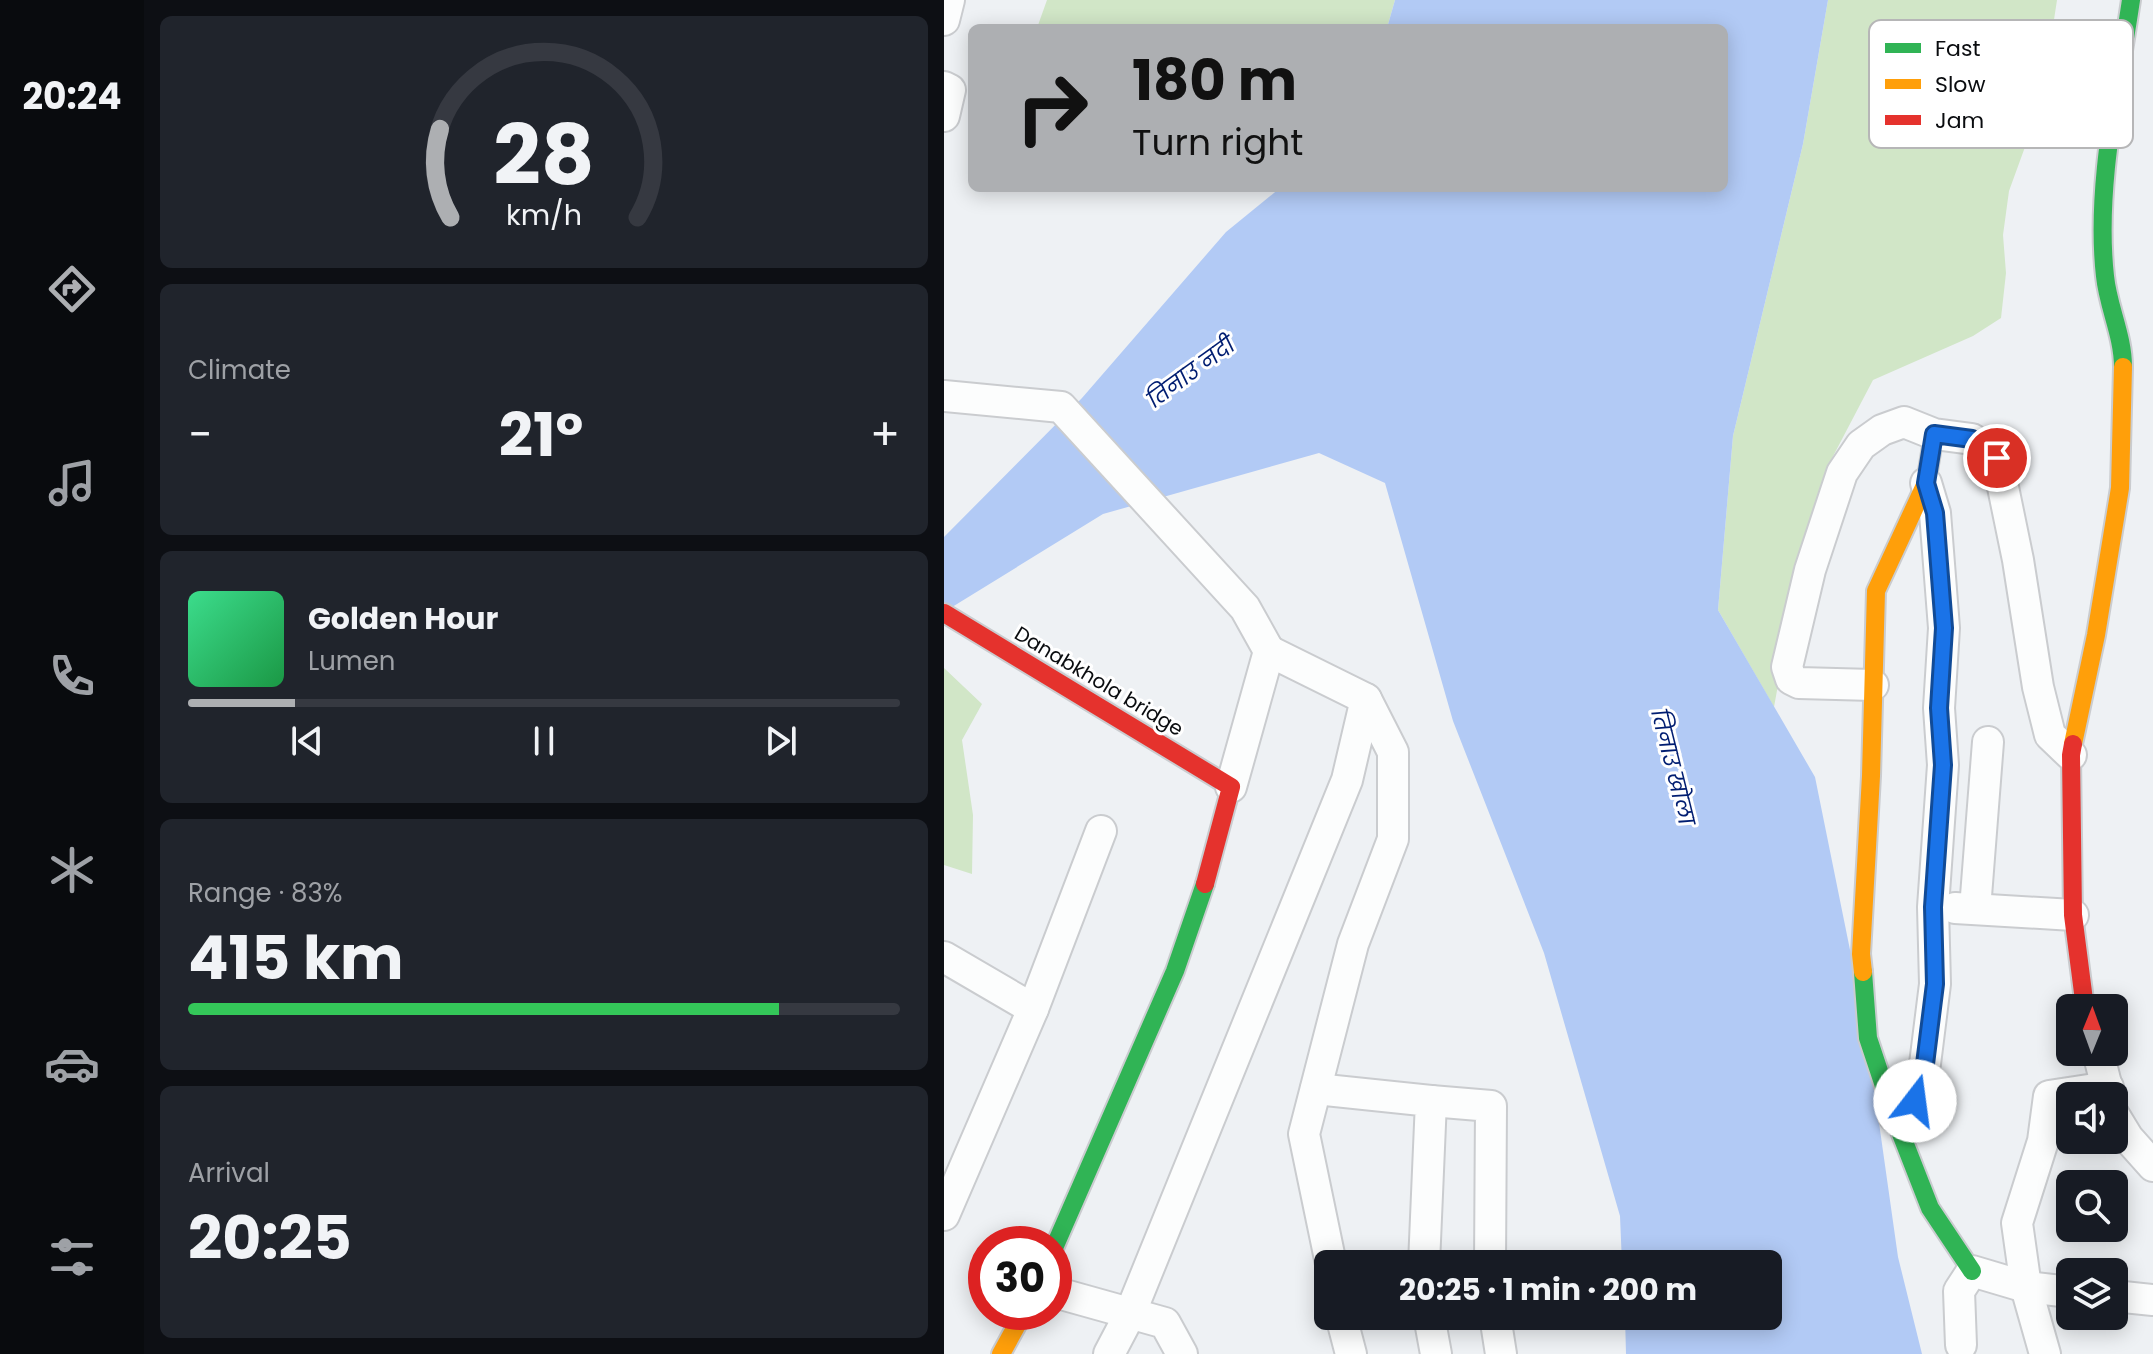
<!DOCTYPE html>
<html lang="en">
<head>
<meta charset="utf-8">
<style>
	:root { --surface:#171b24; --page:#20242c; --text:#f1f3f6; --muted:#9ea1a6; --line:#363941; --accent:#adafb2 }
	body { margin:0; font-family:Poppins,"Noto Sans Devanagari",sans-serif; background:var(--page); color:var(--text); height:100vh; display:flex; flex-direction:column; font-size:30px; white-space:nowrap }
	* { box-sizing:border-box; margin:0 }
	p { font-size:26px; color:var(--muted) }
	.icon { flex:none; width:44px; height:44px; fill:none; stroke:currentColor; stroke-width:2; stroke-linecap:round; stroke-linejoin:round }
	.map { position:relative; flex:1; overflow:hidden }
	.details { display:flex; flex-direction:column; gap:16px; padding:16px; background:#0d0f14; width:800px }
	.details>* { flex:none }
	.guide { position:absolute; left:24px; top:24px; width:760px; height:168px; border-radius:12px; box-shadow:0 4px 20px #0003; background:#adafb2; color:#111; overflow:hidden }
	.needle { width:52px; rotate:1deg }
	.tools { position:absolute; left:1112px; top:994px; display:grid; gap:16px }
	.tools a { display:grid; place-items:center; width:72px; height:72px; border-radius:12px; background:var(--surface); box-shadow:0 4px 20px #0003; font-size:40px }
	.speed { position:absolute; left:24px; top:1226px; display:flex; gap:16px; font-size:40px; font-weight:700; text-align:center }
	.speed>* { display:grid; place-content:center; width:104px; height:104px; border-radius:50%; background:var(--surface); box-shadow:0 4px 20px #0003; line-height:1 }
	.speed .limit { border:12px solid #d22; background:#fff; color:#111 }
	.pin { position:absolute; display:grid; place-items:center; width:68px; height:68px; color:#fff; margin:-34px; border:4px solid #fff; border-radius:50%; box-shadow:0 2px 8px #0007 }
	.me { position:absolute; width:88px; margin:-44px; rotate:15deg; stroke-linejoin:round; filter:drop-shadow(0 0 6px #0008) }
	.turn { display:flex; align-items:center; gap:28px; height:168px; padding:0 32px; font-size:36px }
	.turn .icon { width:104px; height:104px; stroke-width:2.5 }
	.turn b { display:block; font-size:56px; line-height:68px }
	.big { font-size:60px; font-weight:700; line-height:1.1 }
	.details .widget { flex:1; display:flex; flex-direction:column; justify-content:center; gap:12px; min-width:0; padding:0 28px; border-radius:12px; background:var(--page) }
	.details .dial { align-items:center; gap:0 }
	.dial svg { height:208px; overflow:visible; fill:none; stroke:var(--line); stroke-width:7; stroke-linecap:round; text-anchor:middle }
	.dial text { fill:var(--text); stroke:none }
	.song { display:flex; align-items:center; gap:24px }
	.cover { width:96px; height:96px; border-radius:12px; background:linear-gradient(135deg,hsl(150 70% 55%),hsl(140 70% 35%)) }
	.played { height:8px; border-radius:4px; background:linear-gradient(90deg,var(--accent) 15%,var(--line) 15%) }
	.keys { display:flex; justify-content:space-around; direction:ltr }
	.heat { display:flex; justify-content:space-between; align-items:center; font-size:44px; direction:ltr }
	.charge { height:12px; border-radius:6px; background:linear-gradient(90deg,#34c759 83%,var(--line) 0) }
	.trip { position:absolute; left:370px; top:1250px; width:468px; height:80px; border-radius:12px; background:var(--surface); box-shadow:0 4px 20px #0003; font-weight:700; line-height:80px; text-align:center }
	main { display:flex; flex:1; min-height:0 }
	.tab-bar { display:flex; flex-direction:column; width:144px; justify-content:space-around; align-items:center; background:#090b0e; color:var(--muted) }
	.tab-bar .icon { width:56px; height:56px }
	.tab-bar .active { color:var(--accent) }
	.tab-bar b { font-size:36px; color:var(--text) }
	.map>svg:first-child { display:block }
	.green { fill:#d1e6c7 }
	.water { fill:#b2caf5 }
	.lines { fill:none; stroke-linecap:round; stroke-linejoin:round }
	.street-casing { stroke:#cacccf; stroke-width:34 }
	.fast-casing { stroke:#cacccf; stroke-width:22 }
	.slow-casing { stroke:#cacccf; stroke-width:22 }
	.jam-casing { stroke:#cacccf; stroke-width:22 }
	.street { stroke:#fcfdfd; stroke-width:30 }
	.fast { stroke:#30b455; stroke-width:18 }
	.slow { stroke:#ff9f0a; stroke-width:18 }
	.jam { stroke:#e5322d; stroke-width:18 }
	.route-casing { stroke:#114b97; stroke-width:20 }
	.route { stroke:#1a73e8; stroke-width:14 }
	.labels { text-anchor:middle; stroke-width:6; stroke-linejoin:round; paint-order:stroke }
	.street-label { font-size:20px; fill:#0a0c0f; stroke:#fff }
	.water-label { font-size:22px; font-style:italic; fill:#001d71; stroke:#fff }
	.key { fill:#fff; stroke:#b6b6b7; stroke-width:2 }
	.key-label { font-size:22px; fill:#0a0c0f }
</style>
</head>
<body>
<main>
<nav class="tab-bar">
<b>20:24</b>
<svg class="icon active" aria-label="directions" viewBox="0 0 24 24"><path d="M12 3l9 9-9 9-9-9zM9 14v-3h6M13 9l2 2-2 2"/></svg>
<svg class="icon" aria-label="music" viewBox="0 0 24 24"><path d="M9 18V5l10-2v13"/><circle cx="6" cy="18" r="3"/><circle cx="16" cy="16" r="3"/></svg>
<svg class="icon" aria-label="phone" viewBox="0 0 24 24"><path d="M5 4h4l2 5-3 2q2 4 5 5l2-3 5 2v4C11 20 4 13 5 4z"/></svg>
<svg class="icon" aria-label="climate" viewBox="0 0 24 24"><path d="M12 3v18M4 7l16 10M4 17L20 7"/></svg>
<svg class="icon" aria-label="car" viewBox="0 0 24 24"><path d="M5 17H2v-5l4-1 3-4h7l3 4 3 1v5h-3M9 17h6M6 11h13"/><circle cx="7" cy="17" r="2"/><circle cx="17" cy="17" r="2"/></svg>
<svg class="icon" aria-label="filters" viewBox="0 0 24 24"><path d="M4 7h16M4 17h16"/><circle cx="9" cy="7" r="2"/><circle cx="15" cy="17" r="2"/></svg>
</nav>
<section class="details">
<div class="widget dial"><svg viewBox="0 0 100 80">
<path d="M14 69A42 42 0 1 1 86 69"/>
<path d="M14 69A42 42 0 0 1 10 35" stroke="#adafb2"/>
<text x="50" y="56" font-size="32" font-weight="700">28</text>
<text x="50" y="72" font-size="11">km/h</text>
</svg></div>
<div class="widget"><p>Climate</p>
<div class="heat"><a>−</a><b class="big">21°</b><a>+</a></div>
</div>
<div class="widget">
<div class="song"><i class="cover"></i><div><b>Golden Hour</b><p>Lumen</p></div></div>
<div class="played"></div>
<div class="keys"><svg class="icon" aria-label="previous" viewBox="0 0 24 24"><path d="M18 5L8 12l10 7zM5 5v14"/></svg><svg class="icon" aria-label="pause" viewBox="0 0 24 24"><path d="M8 5v14M16 5v14"/></svg><svg class="icon" aria-label="next" viewBox="0 0 24 24"><path d="M6 5l10 7-10 7zM19 5v14"/></svg></div>
</div>
<div class="widget"><p>Range · 83%</p><b class="big">415 km</b><div class="charge"></div></div>
<div class="widget"><p>Arrival</p><b class="big">20:25</b></div>
</section>
<div class="map">
<svg width="1209" height="1354" viewBox="0 0 1209 1354">
	<rect width="100%" height="100%" fill="#eef1f4"/>
	<g class="green">
		<polygon points="103,0 451,0 443,28 93,28"/>
		<polygon points="884,0 1113,0 1102,72 1085,136 1065,191 1059,235 1062,273 1057,318 1029,336 929,380 886,462 840,652 830,707 774,610 789,436 859,144"/>
		<polygon points="0,668 38,704 18,740 29,815 28,874 0,865"/>
	</g>
	<polygon class="water" points="451,0 884,0 859,144 789,436 774,610 871,777 921,1024 954,1257 978,1354 682,1354 681,1316 824,1316 824,1264 678,1264 676,1216 600,953 509,721 441,483 375,453 159,514 0,612 0,537 138,398 282,232 336,188 780,188 780,28 443,28"/>
	<g class="lines">
		<defs>
			<g id="street">
				<polyline points="0,20 5,0"/>
				<polyline points="0,87 6,90 0,116"/>
				<polyline points="0,396 117,407 301,608 325,651 287,787"/>
				<polyline points="325,651 422,699 449,752 449,839 409,944 360,1134 387,1264"/>
				<polyline points="929,685 855,683 847,679 843,667 866,570 898,473 917,445 938,430 960,422 990,434 1028,439 1053,458 1074,560 1094,687 1106,735 1127,755"/>
				<polyline points="1011,908 1129,915"/>
				<polyline points="1031,909 1044,742"/>
				<polyline points="0,957 89,1009"/>
				<polyline points="1154,1052 1165,1096"/>
				<polyline points="372,1089 487,1101 480,1264"/>
				<polyline points="487,1101 547,1106 546,1264"/>
				<polyline points="1170,1115 1184,1138 1209,1166"/>
				<polyline points="950,1116 971,1101 981,1064 991,984 989,907 999,765 995,708 1000,628 991,513 982,483"/>
				<polyline points="0,1215 89,1009 157,831"/>
				<polyline points="110,1292 221,1323 238,1354"/>
				<polyline points="1170,1296 1209,1300"/>
				<polyline points="397,1316 407,1354"/>
				<polyline points="485,1316 492,1354"/>
				<polyline points="551,1316 557,1354"/>
				<polyline points="1017,1345 1015,1291 1028,1271 1082,1287 1126,1292"/>
				<polyline points="165,1354 186,1314 403,780 422,699"/>
				<polyline points="1101,1354 1082,1287 1073,1223 1099,1141 1105,1096 1164,1087"/>
			</g>
			<g id="fast">
				<path d="M1179 367C1179 335 1164 307 1161 276 1151 187 1174 89 1187 0"/>
				<polyline points="919,972 924,1038 950,1116 986,1208 1028,1271"/>
				<polyline points="110,1248 231,971 261,884"/>
			</g>
			<g id="slow">
				<polyline points="1129,744 1152,635 1176,488 1179,367"/>
				<polyline points="919,972 917,954 927,776 932,591 982,483 990,434"/>
				<polyline points="57,1354 80,1312"/>
			</g>
			<g id="jam">
				<polyline points="0,613 287,787 261,884"/>
				<polyline points="1129,744 1127,755 1129,915 1141,1008"/>
			</g>
		</defs>
		<use href="#street" class="street-casing"/>
		<use href="#fast" class="fast-casing"/>
		<use href="#slow" class="slow-casing"/>
		<use href="#jam" class="jam-casing"/>
		<use href="#street" class="street"/>
		<use href="#fast" class="fast"/>
		<use href="#slow" class="slow"/>
		<use href="#jam" class="jam"/>
	</g>
	<g class="lines">
		<defs>
			<polyline id="route" points="971,1101 981,1064 991,984 989,907 999,765 995,708 1000,628 991,513 982,483 990,434 1028,439 1053,458"/>
		</defs>
		<use href="#route" class="route-casing"/>
		<use href="#route" class="route"/>
	</g>
	<g class="labels">
		<g class="street-label">
			<text transform="translate(155 681) rotate(31)" y="7">Danabkhola bridge</text>
		</g>
		<g class="water-label">
			<text transform="translate(247 372) rotate(-36)" y="8">तिनाउ नदी</text>
			<text transform="translate(729 767) rotate(76)" y="8">तिनाउ खोला</text>
		</g>
	</g>
	<rect x="925" y="20" width="264" height="128" rx="12" class="key"/>
	<rect x="941" y="43" width="36" height="10" fill="#30b455"/>
	<rect x="941" y="79" width="36" height="10" fill="#ff9f0a"/>
	<rect x="941" y="115" width="36" height="10" fill="#e5322d"/>
	<g class="key-label">
		<text x="991" y="56">Fast</text>
		<text x="991" y="92">Slow</text>
		<text x="991" y="128">Jam</text>
	</g>
</svg>
<div class="tools">
<a><svg class="needle" viewBox="-14 -14 28 28"><path d="M0-13l5 13h-10z" fill="#e53935"/><path d="M0 13l5-13h-10z" fill="#9ea1a6"/></svg></a>
<a><svg class="icon" aria-label="sound" viewBox="0 0 24 24"><path d="M4 9h4l5-4v14l-5-4H4zM17 9q2 3 0 6"/></svg></a>
<a><svg class="icon" aria-label="search" viewBox="0 0 24 24"><circle cx="10" cy="10" r="6"/><path d="M15 15l6 6"/></svg></a>
<a><svg class="icon" aria-label="layers" viewBox="0 0 24 24"><path d="M12 4l9 5-9 5-9-5zM3 14l9 5 9-5"/></svg></a>
</div>
<div class="speed"><div class="limit">30</div></div>
<div class="pin" style="left:1053px;top:458px;background:#d93025"><svg class="icon" aria-label="arrive" viewBox="0 0 24 24"><path d="M6 21V4h12l-3 4 3 4H6"/></svg></div>
<svg class="me" style="left:971px;top:1101px" viewBox="-20 -20 40 40"><circle r="19" fill="#fff"/><path d="M0-13L10 11 0 6-10 11z" fill="#1a73e8"/></svg>
<div class="trip">20:25 · 1 min · 200 m</div>
<div class="guide">
<div class="turn"><svg class="icon" aria-label="right" viewBox="0 0 24 24"><path d="M7 20v-9h11M14 6l5 5-5 5"/></svg><div><b>180 m</b>Turn right</div></div>
</div>
</div>
</main>
</body>
</html>
